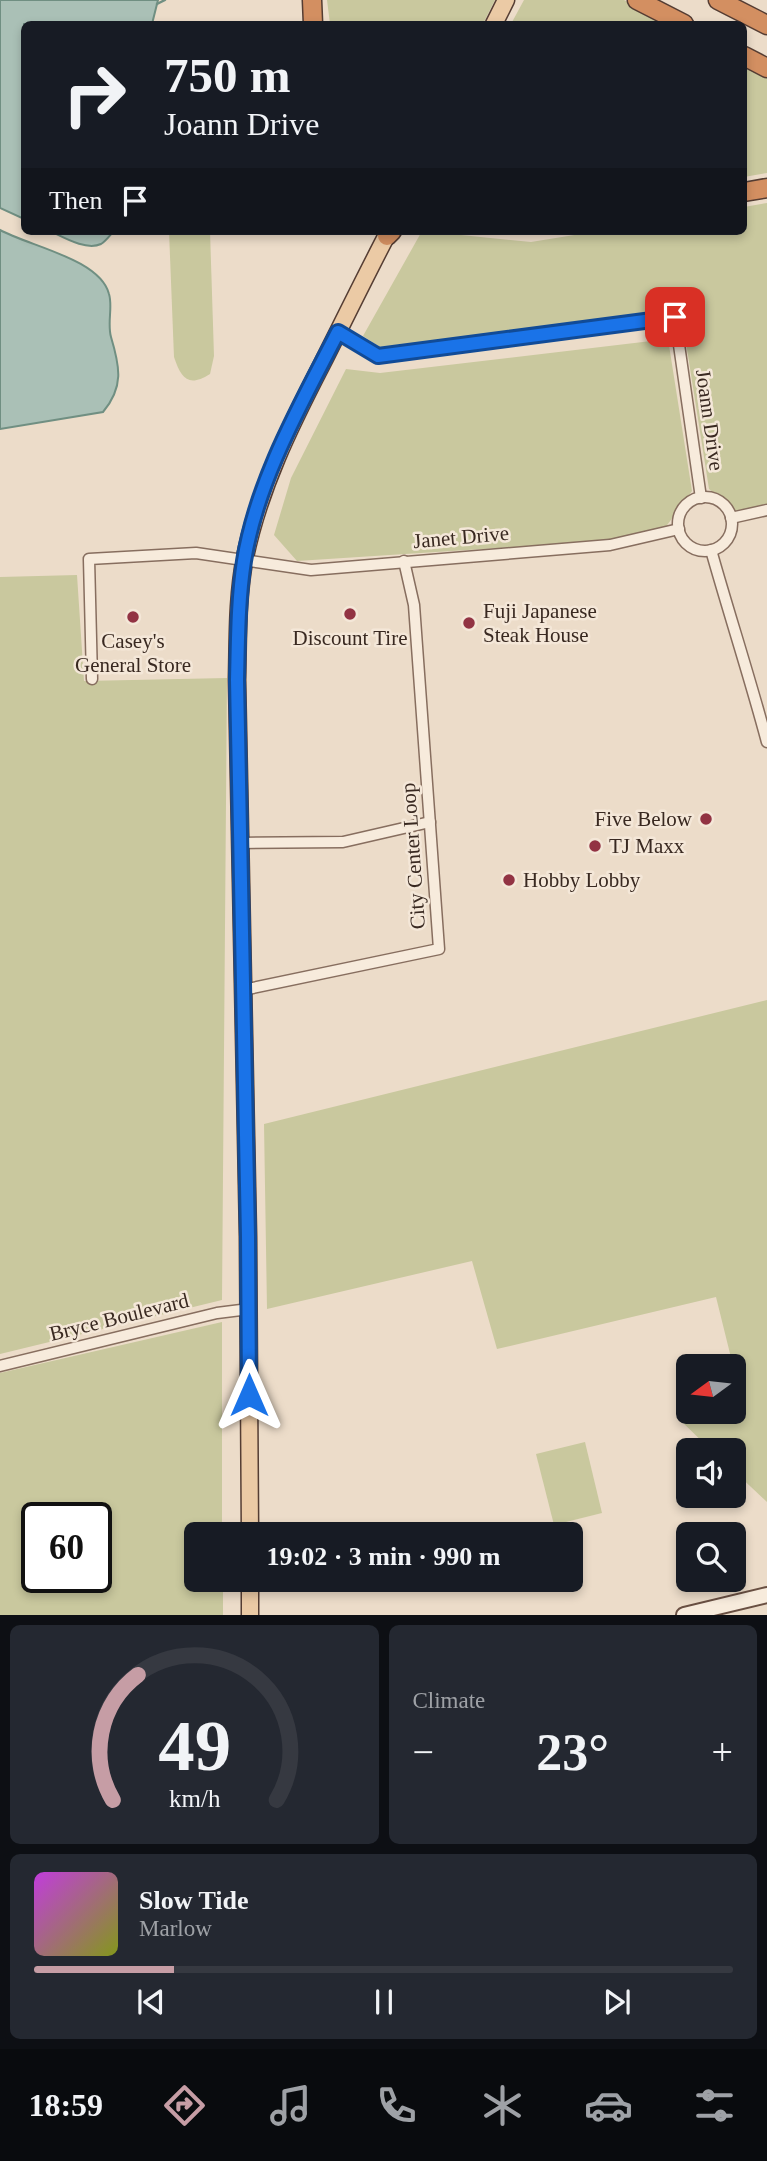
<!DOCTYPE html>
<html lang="en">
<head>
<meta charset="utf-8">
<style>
	:root { --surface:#171b24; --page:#242831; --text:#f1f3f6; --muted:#9ea1a6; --line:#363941; --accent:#c69da5 }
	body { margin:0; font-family:"Times New Roman",serif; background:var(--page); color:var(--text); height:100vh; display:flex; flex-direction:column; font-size:26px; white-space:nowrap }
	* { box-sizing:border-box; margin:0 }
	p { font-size:23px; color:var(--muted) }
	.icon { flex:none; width:38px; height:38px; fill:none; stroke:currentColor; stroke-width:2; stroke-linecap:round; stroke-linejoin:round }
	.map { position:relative; height:1615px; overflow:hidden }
	.panel { display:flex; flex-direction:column; gap:10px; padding:10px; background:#0d0f14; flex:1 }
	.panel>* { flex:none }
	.hud { position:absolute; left:21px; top:21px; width:726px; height:214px; border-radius:10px; box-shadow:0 4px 10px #0003; background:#171b24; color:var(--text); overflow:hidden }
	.needle { width:46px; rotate:255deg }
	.buttons { position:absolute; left:676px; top:1354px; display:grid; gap:14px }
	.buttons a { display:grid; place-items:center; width:70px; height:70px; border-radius:10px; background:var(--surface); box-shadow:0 4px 10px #0003; font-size:35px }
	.speed { position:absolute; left:21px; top:1502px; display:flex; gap:14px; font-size:35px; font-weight:700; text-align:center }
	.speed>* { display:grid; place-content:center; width:91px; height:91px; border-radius:50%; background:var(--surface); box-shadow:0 4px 10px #0003; line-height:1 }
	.speed .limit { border:4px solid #111; border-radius:10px; background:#fff; color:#111 }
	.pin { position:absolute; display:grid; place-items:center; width:60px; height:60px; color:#fff; margin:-30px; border-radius:14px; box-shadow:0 4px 10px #0006 }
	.me { position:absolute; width:77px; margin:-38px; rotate:0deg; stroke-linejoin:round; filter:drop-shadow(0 0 5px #0008) }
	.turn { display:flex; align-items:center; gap:24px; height:147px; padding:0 28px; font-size:32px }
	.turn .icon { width:91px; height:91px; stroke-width:2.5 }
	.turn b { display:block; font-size:49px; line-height:60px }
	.then { display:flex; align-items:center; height:66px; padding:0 28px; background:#0003; gap:14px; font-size:26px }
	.big { font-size:52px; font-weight:700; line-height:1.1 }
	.panel .card { flex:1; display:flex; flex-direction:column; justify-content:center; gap:10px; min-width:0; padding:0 24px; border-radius:10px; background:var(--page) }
	.panel .dial { align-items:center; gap:0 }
	.dial svg { height:182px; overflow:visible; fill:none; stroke:var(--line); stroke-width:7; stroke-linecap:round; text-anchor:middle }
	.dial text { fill:var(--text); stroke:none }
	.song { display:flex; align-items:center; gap:21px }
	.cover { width:84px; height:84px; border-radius:10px; background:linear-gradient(135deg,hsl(290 70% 55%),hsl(70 70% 35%)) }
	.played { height:7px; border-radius:4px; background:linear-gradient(90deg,var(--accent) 20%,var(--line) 20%) }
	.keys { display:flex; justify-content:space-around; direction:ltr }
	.heat { display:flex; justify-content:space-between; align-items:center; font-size:38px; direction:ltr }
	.panel .tiles { flex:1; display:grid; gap:10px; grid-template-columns:1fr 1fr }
	.card:last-child { grid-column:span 2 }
	.trip { position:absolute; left:184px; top:1522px; width:399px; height:70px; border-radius:10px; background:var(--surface); box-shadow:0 4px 10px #0003; font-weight:700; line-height:70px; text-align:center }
	.tabs { display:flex; height:112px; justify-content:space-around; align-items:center; background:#090b0e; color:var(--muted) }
	.tabs .icon { width:49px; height:49px }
	.tabs .on { color:var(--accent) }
	.tabs b { font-size:32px; color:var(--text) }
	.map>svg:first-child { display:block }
	.green { fill:#c9c89e; fill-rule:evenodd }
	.water { fill:#aac0b6; stroke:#708f82; stroke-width:2 }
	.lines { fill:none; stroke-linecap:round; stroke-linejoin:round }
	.stream { stroke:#708f82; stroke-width:2.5 }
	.street-casing { stroke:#876e5f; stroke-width:13 }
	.secondary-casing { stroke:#694f42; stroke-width:18 }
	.primary-casing { stroke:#553d33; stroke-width:19 }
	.highway-casing { stroke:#553d33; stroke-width:21 }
	.street { stroke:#f7ebdc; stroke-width:10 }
	.secondary { stroke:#f7ebdc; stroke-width:14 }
	.primary { stroke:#ebcaa5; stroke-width:16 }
	.highway { stroke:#d38f61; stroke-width:18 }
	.route-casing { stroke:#114b97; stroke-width:18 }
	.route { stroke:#1a73e8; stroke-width:12 }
	.poi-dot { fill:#923343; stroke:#f4e7d8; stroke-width:2.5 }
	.labels { text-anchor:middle; stroke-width:5; stroke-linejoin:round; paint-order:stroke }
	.street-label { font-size:21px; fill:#392921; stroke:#f4e7d8 }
	.poi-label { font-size:21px; fill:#392921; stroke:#f4e7d8; text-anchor:start }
</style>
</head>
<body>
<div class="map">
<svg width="767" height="1615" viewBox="0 0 767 1615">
	<rect width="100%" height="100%" fill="#ecdcc9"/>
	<g class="green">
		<polygon points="327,0 495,0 483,24 330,24"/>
		<polygon points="524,0 624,0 671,24 511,24"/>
		<polygon points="744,62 767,75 767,173 744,177"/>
		<polygon points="767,203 767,504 735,511 709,489 681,311 383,349 363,336 422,231 531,242 599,231 744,231 744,207"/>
		<path d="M169 231H210L214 356 210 374C188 388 181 378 174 357Z"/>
		<polygon points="668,339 692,491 665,528 608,541 297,561 274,535 291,478 346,369 380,373"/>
		<polygon points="77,575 84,681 227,678 222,1300 0,1354 0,577"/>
		<polygon points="767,1000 767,1502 733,1470 733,1451 712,1451 678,1418 677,1411 682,1405 688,1404 688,1412 733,1412 733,1395 740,1394 716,1297 497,1349 472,1261 267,1309 264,1124"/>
		<path d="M222 1322V1535H196V1580H223V1615H0V1373ZM37 1517H96V1577H37Z"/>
		<polygon points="585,1442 602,1513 554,1525 536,1454"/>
	</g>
	<g class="water">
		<polygon points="0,0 158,0 152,24 24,24 24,219 0,208"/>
		<path d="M0 230C29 246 100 259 109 294 113 307 107 323 111 337 120 367 124 387 103 412L0 429Z"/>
		<path d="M50 231H114C110 235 106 241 101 244 86 251 63 237 50 231Z"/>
	</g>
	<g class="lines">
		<polyline class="stream" points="157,4 165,0"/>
		<defs>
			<g id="street">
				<polyline points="338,332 378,356 675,317 701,498"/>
				<circle cx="705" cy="524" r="27"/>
				<polyline points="731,518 767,510"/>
				<path d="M711 550C729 614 750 678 767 742"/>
				<polyline points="92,679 89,559 196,553 311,570 610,545 679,529"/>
				<polyline points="240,843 343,842 430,822"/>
				<polyline points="243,990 439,949 414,605 404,561"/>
				<polyline points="0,1366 217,1313 249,1309"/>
			</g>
			<polyline id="secondary" points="684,1615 767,1595"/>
			<g id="primary">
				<polyline points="494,24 506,0"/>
				<path d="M250 1535 248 1236 237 680C238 639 237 597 245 557 259 489 290 426 322 364 344 320 366 275 389 231"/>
				<polyline points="250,1580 250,1615"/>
			</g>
			<g id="highway">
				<polyline points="312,0 313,24"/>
				<polyline points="637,0 684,24"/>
				<polyline points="718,0 767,25"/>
				<polyline points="744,56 767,68"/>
				<polyline points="744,192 767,188"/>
				<polyline points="387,236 392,231"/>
			</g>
		</defs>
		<use href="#street" class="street-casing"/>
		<use href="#secondary" class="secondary-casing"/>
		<use href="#primary" class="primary-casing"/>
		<use href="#highway" class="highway-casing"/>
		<use href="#street" class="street"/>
		<use href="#secondary" class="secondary"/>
		<use href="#primary" class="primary"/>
		<use href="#highway" class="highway"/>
	</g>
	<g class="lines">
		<defs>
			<path id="route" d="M249 1395 248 1236 237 680C238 640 238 600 244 561 257 480 301 404 338 332L378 356 675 317"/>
		</defs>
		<use href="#route" class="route-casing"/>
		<use href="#route" class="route"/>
	</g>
	<g class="poi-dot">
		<circle cx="350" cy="614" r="7"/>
		<circle cx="133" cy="617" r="7"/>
		<circle cx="469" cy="623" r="7"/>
		<circle cx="706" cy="819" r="7"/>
		<circle cx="595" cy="846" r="7"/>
		<circle cx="509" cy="880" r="7"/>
	</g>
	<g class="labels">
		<g class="street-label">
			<text transform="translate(710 420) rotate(82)" y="7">Joann Drive</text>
			<text transform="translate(461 537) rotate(-5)" y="7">Janet Drive</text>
			<text transform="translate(413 856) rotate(-94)" y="7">City Center Loop</text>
			<text transform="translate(119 1317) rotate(-14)" y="7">Bryce Boulevard</text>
		</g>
		<g class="poi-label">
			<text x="483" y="618">Fuji Japanese<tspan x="483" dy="24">Steak House</tspan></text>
			<text x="350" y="645" text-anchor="middle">Discount Tire</text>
			<text x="133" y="648" text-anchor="middle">Casey's<tspan x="133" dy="24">General Store</tspan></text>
			<text x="692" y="826" text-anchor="end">Five Below</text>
			<text x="609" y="853">TJ Maxx</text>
			<text x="523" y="887">Hobby Lobby</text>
		</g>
	</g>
</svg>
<div class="buttons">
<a><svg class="needle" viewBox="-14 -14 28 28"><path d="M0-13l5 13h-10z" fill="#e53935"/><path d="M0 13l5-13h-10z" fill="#9ea1a6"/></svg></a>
<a><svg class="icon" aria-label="sound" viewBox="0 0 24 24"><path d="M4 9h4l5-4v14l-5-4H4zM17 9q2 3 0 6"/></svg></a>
<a><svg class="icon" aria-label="search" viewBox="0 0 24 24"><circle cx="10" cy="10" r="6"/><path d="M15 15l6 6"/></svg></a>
</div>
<div class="speed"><div class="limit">60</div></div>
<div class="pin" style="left:675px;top:317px;background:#d93025"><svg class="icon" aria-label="arrive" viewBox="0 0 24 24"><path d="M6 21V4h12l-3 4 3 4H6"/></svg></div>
<svg class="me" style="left:249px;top:1395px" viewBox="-20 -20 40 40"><path d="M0-17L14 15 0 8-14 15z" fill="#1a73e8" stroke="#fff" stroke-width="4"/></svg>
<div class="trip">19:02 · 3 min · 990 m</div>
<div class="hud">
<div class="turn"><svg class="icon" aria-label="right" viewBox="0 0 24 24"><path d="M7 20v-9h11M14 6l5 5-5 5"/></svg><div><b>750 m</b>Joann Drive</div></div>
<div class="then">Then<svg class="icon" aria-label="arrive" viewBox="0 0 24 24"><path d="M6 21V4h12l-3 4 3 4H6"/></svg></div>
</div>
</div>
<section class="panel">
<div class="tiles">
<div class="card dial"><svg viewBox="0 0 100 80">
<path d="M14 69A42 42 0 1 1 86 69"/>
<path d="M14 69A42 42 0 0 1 25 14" stroke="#c69da5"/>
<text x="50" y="56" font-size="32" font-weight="700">49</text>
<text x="50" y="72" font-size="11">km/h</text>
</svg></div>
<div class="card"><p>Climate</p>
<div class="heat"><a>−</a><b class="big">23°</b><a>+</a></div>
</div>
<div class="card">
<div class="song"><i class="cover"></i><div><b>Slow Tide</b><p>Marlow</p></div></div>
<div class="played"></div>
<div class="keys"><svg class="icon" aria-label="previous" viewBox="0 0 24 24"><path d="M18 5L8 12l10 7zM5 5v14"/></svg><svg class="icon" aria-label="pause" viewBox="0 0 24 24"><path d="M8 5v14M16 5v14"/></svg><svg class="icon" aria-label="next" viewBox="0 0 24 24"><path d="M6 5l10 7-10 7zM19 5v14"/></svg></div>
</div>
</div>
</section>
<nav class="tabs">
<b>18:59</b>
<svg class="icon on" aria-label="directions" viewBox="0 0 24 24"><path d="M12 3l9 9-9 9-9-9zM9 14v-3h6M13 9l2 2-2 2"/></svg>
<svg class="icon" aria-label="music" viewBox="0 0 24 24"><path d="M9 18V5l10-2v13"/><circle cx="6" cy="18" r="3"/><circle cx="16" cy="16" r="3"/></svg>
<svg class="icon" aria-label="phone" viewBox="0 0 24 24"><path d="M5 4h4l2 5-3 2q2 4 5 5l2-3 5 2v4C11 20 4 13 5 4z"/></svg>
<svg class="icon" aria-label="climate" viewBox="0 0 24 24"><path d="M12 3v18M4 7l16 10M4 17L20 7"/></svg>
<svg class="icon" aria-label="car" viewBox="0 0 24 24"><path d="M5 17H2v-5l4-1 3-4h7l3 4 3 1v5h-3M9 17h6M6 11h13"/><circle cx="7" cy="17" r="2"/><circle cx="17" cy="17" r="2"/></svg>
<svg class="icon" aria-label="filters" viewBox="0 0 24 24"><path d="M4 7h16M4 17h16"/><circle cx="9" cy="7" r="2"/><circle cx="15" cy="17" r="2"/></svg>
</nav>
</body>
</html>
